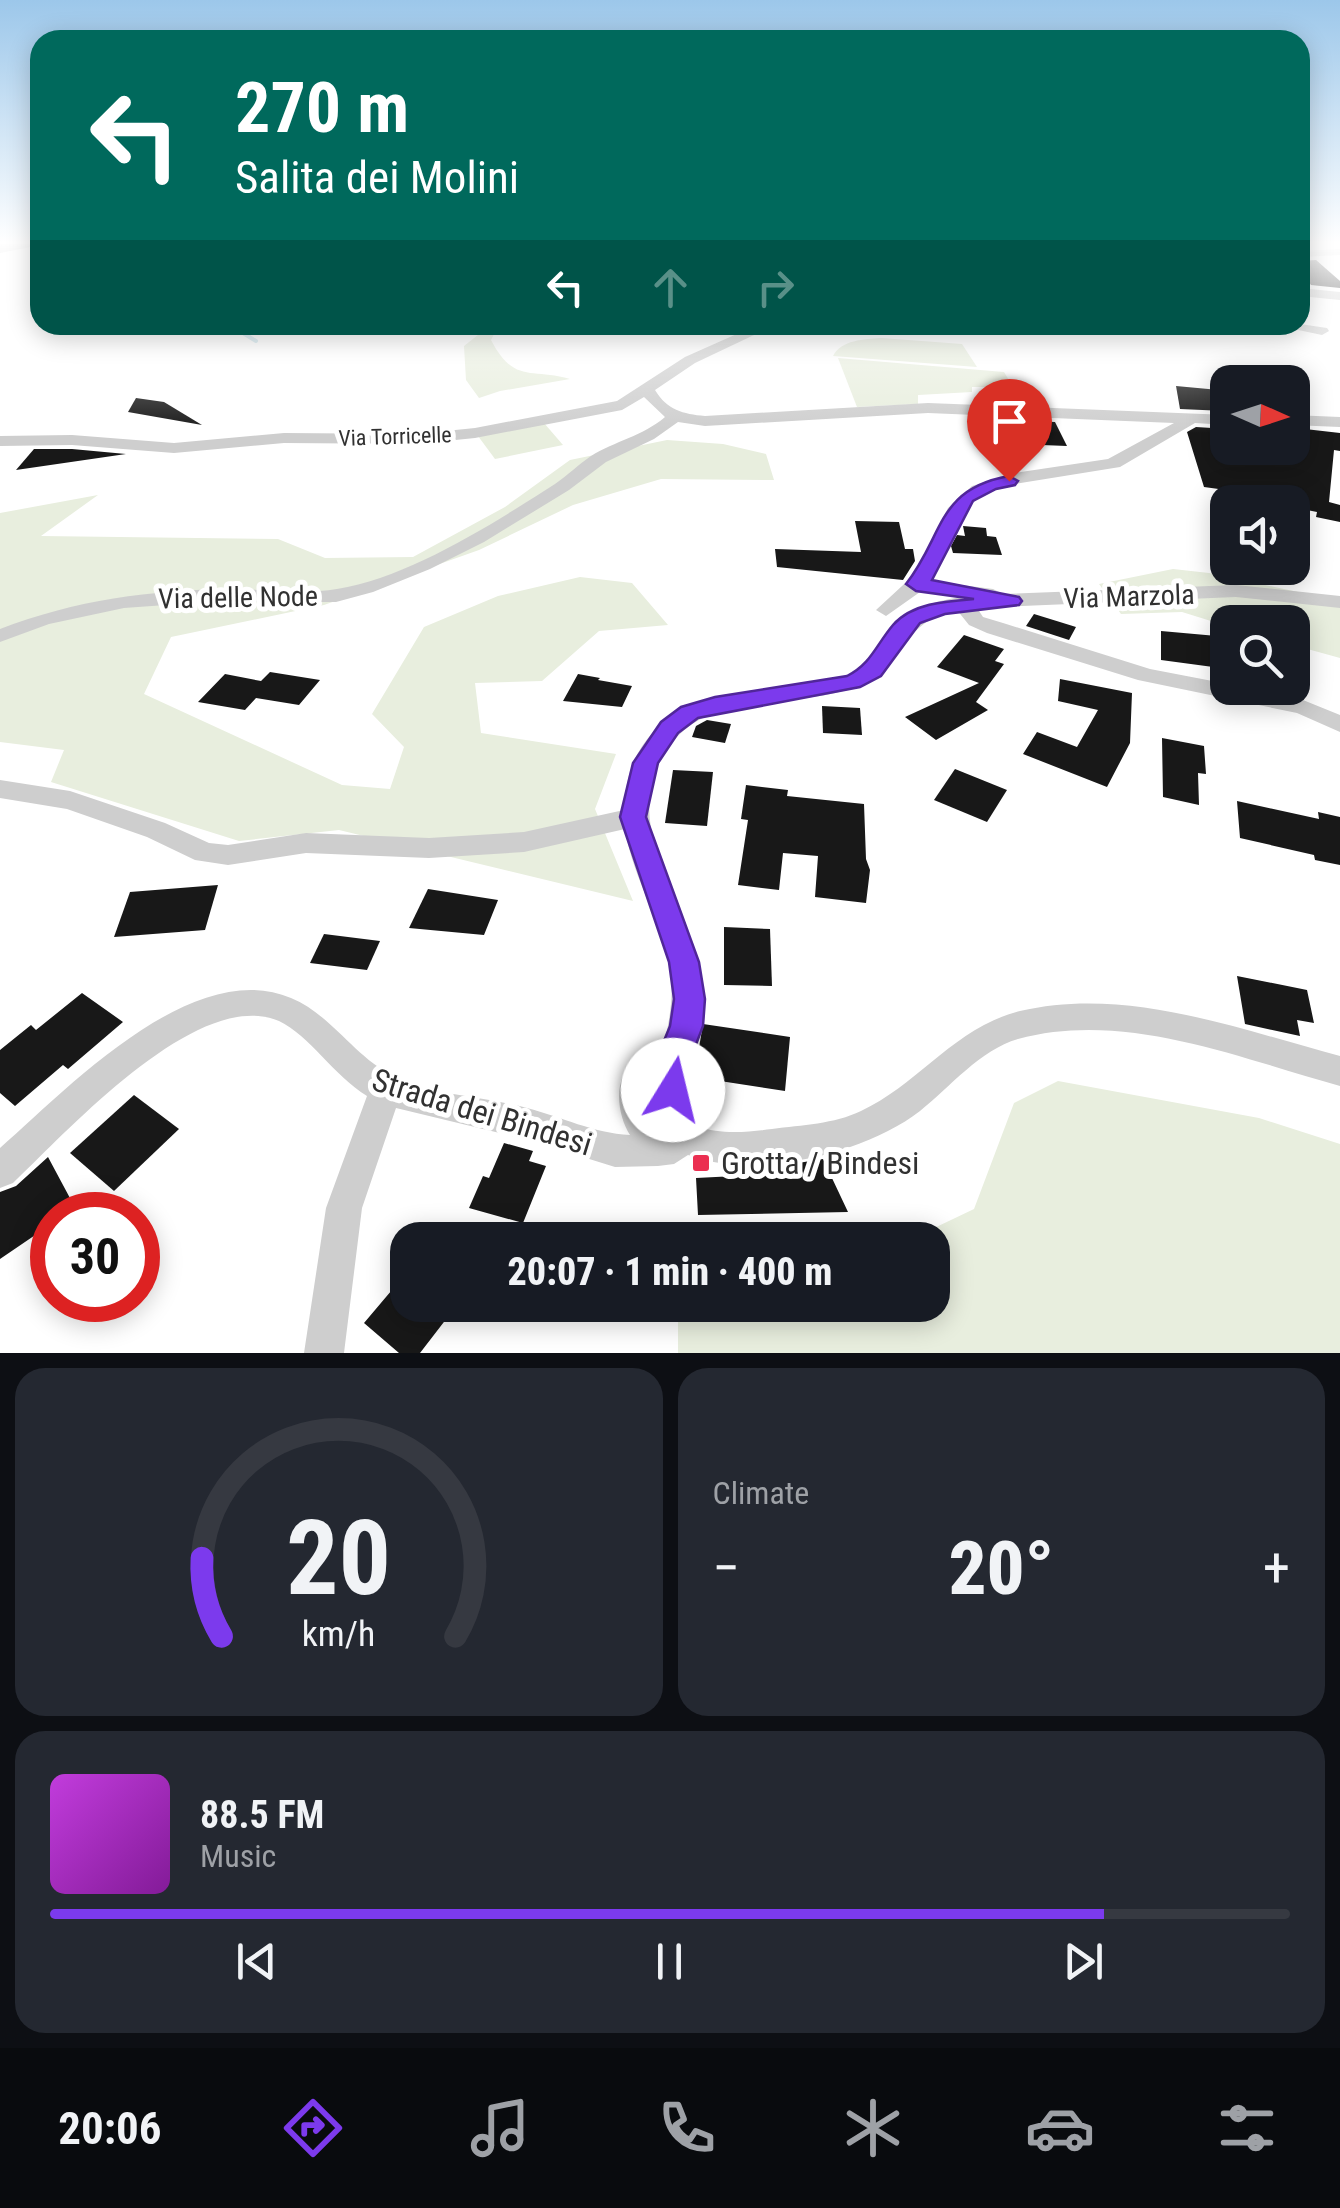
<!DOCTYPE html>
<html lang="en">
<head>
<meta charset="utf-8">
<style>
	:root { --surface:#171b24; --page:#242831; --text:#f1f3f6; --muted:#9ea1a6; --line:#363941; --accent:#7c3aed }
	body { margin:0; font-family:"Roboto Condensed",sans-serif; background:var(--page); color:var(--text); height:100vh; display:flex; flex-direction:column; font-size:38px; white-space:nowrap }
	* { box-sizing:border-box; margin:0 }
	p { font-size:32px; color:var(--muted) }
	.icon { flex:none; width:55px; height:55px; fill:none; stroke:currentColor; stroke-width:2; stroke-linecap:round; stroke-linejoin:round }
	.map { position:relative; height:1353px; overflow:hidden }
	.sheet { display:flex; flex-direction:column; gap:15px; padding:15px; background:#0d0f14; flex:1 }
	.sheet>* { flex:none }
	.top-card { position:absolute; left:30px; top:30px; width:1280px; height:305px; border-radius:30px; box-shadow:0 5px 25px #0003; background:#00695c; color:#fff; overflow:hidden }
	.needle { width:65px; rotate:93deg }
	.controls { position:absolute; left:1210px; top:365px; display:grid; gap:20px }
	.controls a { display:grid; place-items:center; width:100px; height:100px; border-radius:20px; background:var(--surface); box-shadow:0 5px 25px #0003; font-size:50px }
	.speed { position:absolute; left:30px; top:1192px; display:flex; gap:20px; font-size:50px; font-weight:700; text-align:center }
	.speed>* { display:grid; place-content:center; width:130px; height:130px; border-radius:50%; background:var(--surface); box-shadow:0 5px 25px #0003; line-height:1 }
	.speed .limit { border:15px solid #d22; background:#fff; color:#111 }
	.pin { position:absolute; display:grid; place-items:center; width:85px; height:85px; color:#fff; margin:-102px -42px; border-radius:50% 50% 50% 0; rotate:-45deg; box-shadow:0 0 10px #0007 }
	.pin .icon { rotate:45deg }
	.me { position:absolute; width:110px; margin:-55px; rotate:9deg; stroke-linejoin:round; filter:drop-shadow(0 0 8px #0008) }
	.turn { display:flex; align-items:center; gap:35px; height:210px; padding:0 40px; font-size:45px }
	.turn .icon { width:130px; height:130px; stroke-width:2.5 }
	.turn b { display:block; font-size:70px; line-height:85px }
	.lanes { display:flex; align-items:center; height:95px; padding:0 40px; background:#0003; justify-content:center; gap:50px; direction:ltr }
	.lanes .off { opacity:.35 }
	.big { font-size:75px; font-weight:800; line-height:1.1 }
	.sheet .tile { flex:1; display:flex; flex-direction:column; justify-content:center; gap:15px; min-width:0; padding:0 35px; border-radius:30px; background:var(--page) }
	.sheet .dial { align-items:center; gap:0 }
	.dial svg { height:260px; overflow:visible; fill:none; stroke:var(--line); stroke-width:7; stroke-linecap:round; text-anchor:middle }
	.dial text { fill:var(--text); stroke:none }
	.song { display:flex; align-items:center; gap:30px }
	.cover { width:120px; height:120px; border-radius:15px; background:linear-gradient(135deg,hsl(290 70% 55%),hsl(290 70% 35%)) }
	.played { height:10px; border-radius:5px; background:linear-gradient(90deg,var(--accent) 85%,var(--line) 85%) }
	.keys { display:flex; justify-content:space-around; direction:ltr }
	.heat { display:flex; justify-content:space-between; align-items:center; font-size:55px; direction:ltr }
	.sheet .tiles { flex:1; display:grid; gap:15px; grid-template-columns:1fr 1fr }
	.tile:last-child { grid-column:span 2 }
	.trip { position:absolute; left:390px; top:1222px; width:560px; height:100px; border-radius:30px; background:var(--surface); box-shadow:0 5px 25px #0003; font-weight:800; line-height:100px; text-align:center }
	.menu { display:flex; height:160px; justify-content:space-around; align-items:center; background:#090b0e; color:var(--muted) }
	.menu .icon { width:70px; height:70px }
	.menu .current { color:var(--accent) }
	.menu b { font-size:45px; color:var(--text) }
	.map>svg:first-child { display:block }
	.green { fill:#e8eede }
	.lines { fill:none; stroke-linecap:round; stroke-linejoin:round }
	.stream { stroke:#cae4ee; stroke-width:4 }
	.building { fill:#181818 }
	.minor { fill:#cecece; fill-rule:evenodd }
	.major { fill:#a9a9a9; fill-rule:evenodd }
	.route { fill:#7c3aed; stroke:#51269a; stroke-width:2.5 }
	.poi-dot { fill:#eb2f51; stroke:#fff; stroke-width:4 }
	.labels { text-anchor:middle; stroke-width:10; stroke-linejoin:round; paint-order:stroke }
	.far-street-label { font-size:22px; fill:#313131; stroke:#fff }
	.street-label { font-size:28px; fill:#313131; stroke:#fff }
	.near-street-label { font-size:32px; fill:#313131; stroke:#fff }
	.near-poi-label { font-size:32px; fill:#313131; stroke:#fff; text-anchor:start }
</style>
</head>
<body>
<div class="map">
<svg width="1340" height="1353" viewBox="0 0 1340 1353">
	<rect width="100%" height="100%" fill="#fff"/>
	<g class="green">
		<path d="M495 332 491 340C514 384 530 368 570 379L500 391 479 398 466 380 464 346 478 335Z"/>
		<path d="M881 338 962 344 977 367 833 356C841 340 865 339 881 338Z"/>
		<polygon points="838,358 1004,372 1013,387 972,387 972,392 918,395 918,404 857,407"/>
		<polygon points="544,423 563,445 495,459 478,436"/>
		<polygon points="667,440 723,444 766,454 774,480 661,479 573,505 479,550 324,605 171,637 144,694 342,785 390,789 404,747 372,714 424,627 498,596 580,577 632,583 668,625 599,631 542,681 475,683 481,733 616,754 595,809 633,901 339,830 239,841 51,782 64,750 0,742 0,513 98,495 41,536 278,539 325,558 413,557 505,507 570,460"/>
		<polygon points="1173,569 1209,573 1340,601 1340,658 1293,645 1292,622 1228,622 1227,626 1182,612 1121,614 1099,584"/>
		<polygon points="1058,1081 1259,1118 1340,1144 1340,1353 678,1353 678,1305 932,1305 932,1240 909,1240 974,1209 1014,1103"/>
	</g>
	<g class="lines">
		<polyline class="stream" points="230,325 256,341"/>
	</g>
	<g class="building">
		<polygon points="1316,260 1340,281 1340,288 1311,285 1300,270 1300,261"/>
		<polygon points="1176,386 1219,390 1225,411 1180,409"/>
		<polygon points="136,398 164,402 202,425 128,412"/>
		<polygon points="976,419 1055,422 1067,446 1042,445 1039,438 979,435"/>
		<polygon points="1196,427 1228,429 1228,448 1302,448 1305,429 1340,433 1340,451 1334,450 1329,502 1340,505 1340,522 1316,517 1317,512 1292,507 1292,502 1226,494 1226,490 1204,487 1187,432"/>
		<polygon points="34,449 72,449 126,454 16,470"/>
		<polygon points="855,521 899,522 905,549 913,549 915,561 903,580 777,567 775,549 861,552"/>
		<polygon points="963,526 986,528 987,536 996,537 1002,555 953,553 951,546 957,535 965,536"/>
		<polygon points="1034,614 1076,627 1069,640 1026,626"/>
		<polygon points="1161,631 1228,637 1228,669 1161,660"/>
		<polygon points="964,635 1004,649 995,661 1004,664 976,702 988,710 936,740 905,717 979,683 937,667"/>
		<polygon points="270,672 320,680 299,705 256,698 245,710 198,702 225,674 261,681"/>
		<polygon points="578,674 600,678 598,680 632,686 622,707 563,701"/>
		<polygon points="1060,679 1132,693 1130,743 1107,787 1023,754 1037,732 1077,747 1098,710 1058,701"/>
		<polygon points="822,706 860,708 862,735 823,733"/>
		<polygon points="707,720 731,724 725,743 692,737 696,726"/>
		<polygon points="1162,738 1204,746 1206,774 1198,773 1199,805 1163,797"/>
		<polygon points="955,769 1007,790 987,822 934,800"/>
		<polygon points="673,770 713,772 707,826 665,823"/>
		<polygon points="746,785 788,790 787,796 864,804 866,859 870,870 866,903 815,897 818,856 783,853 779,890 738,885 748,820 741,819"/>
		<polygon points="1237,801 1319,819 1318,812 1340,817 1340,865 1315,860 1314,855 1240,838"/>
		<polygon points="218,885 205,930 114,937 130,892"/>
		<polygon points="428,889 498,900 484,935 409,928"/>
		<polygon points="724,927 770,929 772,986 724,985"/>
		<polygon points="324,934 380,941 367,970 310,963"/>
		<polygon points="1237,976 1307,990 1314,1023 1297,1020 1300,1036 1245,1024"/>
		<polygon points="82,993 123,1022 68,1069 63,1065 15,1106 0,1093 0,1050 31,1025 36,1030"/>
		<polygon points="703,1024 790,1037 785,1091 694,1077"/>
		<polygon points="134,1095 179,1129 114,1191 70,1153"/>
		<polygon points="504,1143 533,1151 529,1161 546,1166 523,1223 469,1208 483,1176 489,1178"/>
		<polygon points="48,1157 71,1200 43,1220 47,1227 0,1259 0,1192 16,1186"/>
		<polygon points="823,1159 848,1212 698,1215 696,1178 755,1175 754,1170"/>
		<polygon points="408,1271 408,1305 457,1305 420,1353 399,1353 364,1323"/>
	</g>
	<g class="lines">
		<g class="minor">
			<polygon points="1340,249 1340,255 1300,257 1300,251"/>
			<polygon points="1300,288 1340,292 1340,300 1300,296"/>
			<polygon points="1300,324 1327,328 1329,331 1322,335 1275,325"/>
			<path d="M757 325H775L695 363 655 390C667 410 683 414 705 416L928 403 1228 415V425L1195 423 1120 467 1014 484 984 493 965 510 930 581 993 589 1003 594 1236 585 1340 596V608L1236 597 977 608 983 617 1003 623 1150 669 1228 684V688L1303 700 1340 715V732L1297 713 1138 680 987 633 969 625 957 610C897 622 905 670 859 686 814 703 763 698 718 712 692 720 673 736 661 759 622 834 691 905 701 976 709 1027 676 1076 697 1126 721 1135 747 1132 772 1129 802 1125 834 1124 861 1111 919 1084 955 1027 1020 1011 1127 986 1238 1029 1340 1056V1086C1238 1058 1125 1010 1018 1039 980 1050 950 1087 920 1111 866 1153 754 1181 688 1155L674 1164 658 1166 615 1167 525 1139 396 1108 362 1208 344 1353H304L326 1208 367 1096C334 1076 309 1035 279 1021 198 986 66 1133 13 1183L0 1188V1148C67 1089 193 956 291 998 332 1015 354 1057 394 1076 434 1096 484 1096 527 1108 562 1117 593 1133 630 1135 620 1119 615 1094 623 1076L635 1072 647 1076 656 1113 659 1116C651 1068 676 1025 671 977 665 925 633 881 625 829L524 852 429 858 306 853 228 865 195 860 147 837 67 809 0 798V780L70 791 165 823 209 843 228 845 306 833 429 838 524 832 624 810C627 716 700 696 779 687 803 684 832 684 854 672 867 664 876 651 884 638 904 610 929 602 962 597L920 592 886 616 876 610 915 574 948 508 972 486 1014 473 1108 459 1174 423 928 413 705 426 678 422 654 439 606 462 569 490 484 542 430 569 373 592 336 602H208L124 608 49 624 0 642V629C75 600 151 590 231 589 265 589 303 595 337 589 410 577 494 523 555 484 568 475 579 464 591 456 615 441 643 436 665 417L644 397 622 410 475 438 416 444 284 443 174 453 72 445 0 446V436L72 435 174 443 284 433 416 434 475 428 617 401 685 357Z"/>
			<polygon points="1292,415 1340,417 1340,427 1292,425"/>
		</g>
		<polygon class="major" points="0,244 40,244 40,245 0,253"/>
	</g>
	<linearGradient id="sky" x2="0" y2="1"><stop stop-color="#9cc7ea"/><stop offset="0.56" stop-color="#fff"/><stop offset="1" stop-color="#fff" stop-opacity="0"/></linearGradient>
	<rect width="1340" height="433" fill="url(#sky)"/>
	<path class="route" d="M1009 476 1018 481 1015 485 996 489 973 501 932 580 1019 597 1022 601 1019 605 945 614 920 623 881 676 860 687 698 718 678 733 658 763 646 817 699 962 705 999 703 1026 689 1063 690 1090 685 1101 673 1105 661 1101 656 1090 655 1063 670 1026 674 999 669 962 620 817 633 763 661 722 681 707 715 697 847 676C871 664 876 645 893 625 912 603 947 601 974 599L916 591 906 584C944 536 936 489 1009 476Z"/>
	<rect class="poi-dot" x="691" y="1153" width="20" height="20" rx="5"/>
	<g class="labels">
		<g class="far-street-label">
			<text transform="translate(395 436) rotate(-2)" y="8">Via Torricelle</text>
		</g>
		<g class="street-label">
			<text transform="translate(1129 596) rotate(-2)" y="10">Via Marzola</text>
			<text transform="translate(238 597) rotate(-1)" y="10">Via delle Node</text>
		</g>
		<g class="near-street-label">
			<text transform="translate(482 1112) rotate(17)" y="11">Strada dei Bindesi</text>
		</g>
		<g class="near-poi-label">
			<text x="721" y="1174">Grotta / Bindesi</text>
		</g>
	</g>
</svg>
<div class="controls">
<a><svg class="needle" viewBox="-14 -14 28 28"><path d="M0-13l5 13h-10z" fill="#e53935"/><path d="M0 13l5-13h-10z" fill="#9ea1a6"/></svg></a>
<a><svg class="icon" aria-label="sound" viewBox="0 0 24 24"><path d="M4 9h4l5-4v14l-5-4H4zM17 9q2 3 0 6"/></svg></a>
<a><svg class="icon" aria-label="search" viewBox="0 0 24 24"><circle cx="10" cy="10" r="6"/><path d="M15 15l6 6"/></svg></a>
</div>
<div class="speed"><div class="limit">30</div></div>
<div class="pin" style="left:1009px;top:481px;background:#d93025"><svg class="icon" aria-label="arrive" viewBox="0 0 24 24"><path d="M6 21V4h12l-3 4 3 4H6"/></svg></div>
<svg class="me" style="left:673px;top:1090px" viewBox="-20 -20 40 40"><circle r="19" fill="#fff"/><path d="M0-13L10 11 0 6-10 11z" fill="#7c3aed"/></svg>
<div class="trip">20:07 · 1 min · 400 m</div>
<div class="top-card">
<div class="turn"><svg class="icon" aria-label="left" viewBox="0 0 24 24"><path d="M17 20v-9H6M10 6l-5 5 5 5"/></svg><div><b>270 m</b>Salita dei Molini</div></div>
<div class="lanes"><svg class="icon" aria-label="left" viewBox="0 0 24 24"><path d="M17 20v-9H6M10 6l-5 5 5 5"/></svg><svg class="icon off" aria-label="ahead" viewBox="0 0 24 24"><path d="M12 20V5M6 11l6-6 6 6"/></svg><svg class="icon off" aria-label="right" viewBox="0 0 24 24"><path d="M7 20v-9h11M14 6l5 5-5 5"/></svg></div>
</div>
</div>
<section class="sheet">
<div class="tiles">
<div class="tile dial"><svg viewBox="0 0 100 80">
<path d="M14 69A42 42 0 1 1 86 69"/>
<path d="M14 69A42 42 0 0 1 8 45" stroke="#7c3aed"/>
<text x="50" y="56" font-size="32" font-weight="700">20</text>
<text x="50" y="72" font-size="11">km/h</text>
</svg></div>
<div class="tile"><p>Climate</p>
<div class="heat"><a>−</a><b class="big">20°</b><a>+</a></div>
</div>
<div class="tile">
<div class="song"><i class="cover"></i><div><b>88.5 FM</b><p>Music</p></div></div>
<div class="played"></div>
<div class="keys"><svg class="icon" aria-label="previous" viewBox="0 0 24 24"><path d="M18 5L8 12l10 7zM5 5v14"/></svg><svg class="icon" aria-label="pause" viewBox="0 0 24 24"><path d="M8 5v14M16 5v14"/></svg><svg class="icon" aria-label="next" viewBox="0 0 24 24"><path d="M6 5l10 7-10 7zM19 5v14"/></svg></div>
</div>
</div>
</section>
<nav class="menu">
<b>20:06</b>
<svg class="icon current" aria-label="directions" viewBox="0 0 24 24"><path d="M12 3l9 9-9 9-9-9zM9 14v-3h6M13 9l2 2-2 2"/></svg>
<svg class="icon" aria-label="music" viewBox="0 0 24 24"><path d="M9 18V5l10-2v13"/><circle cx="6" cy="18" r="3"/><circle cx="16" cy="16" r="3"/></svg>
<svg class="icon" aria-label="phone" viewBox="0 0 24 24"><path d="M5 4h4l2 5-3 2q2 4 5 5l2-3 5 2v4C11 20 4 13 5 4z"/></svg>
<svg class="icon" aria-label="climate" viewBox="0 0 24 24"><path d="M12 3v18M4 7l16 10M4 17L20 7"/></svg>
<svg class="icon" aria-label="car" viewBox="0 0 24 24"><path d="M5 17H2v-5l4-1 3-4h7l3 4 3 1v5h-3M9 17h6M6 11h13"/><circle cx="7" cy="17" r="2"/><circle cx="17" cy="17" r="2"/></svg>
<svg class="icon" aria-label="filters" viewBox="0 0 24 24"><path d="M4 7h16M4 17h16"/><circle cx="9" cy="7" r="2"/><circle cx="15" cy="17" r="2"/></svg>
</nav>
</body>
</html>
